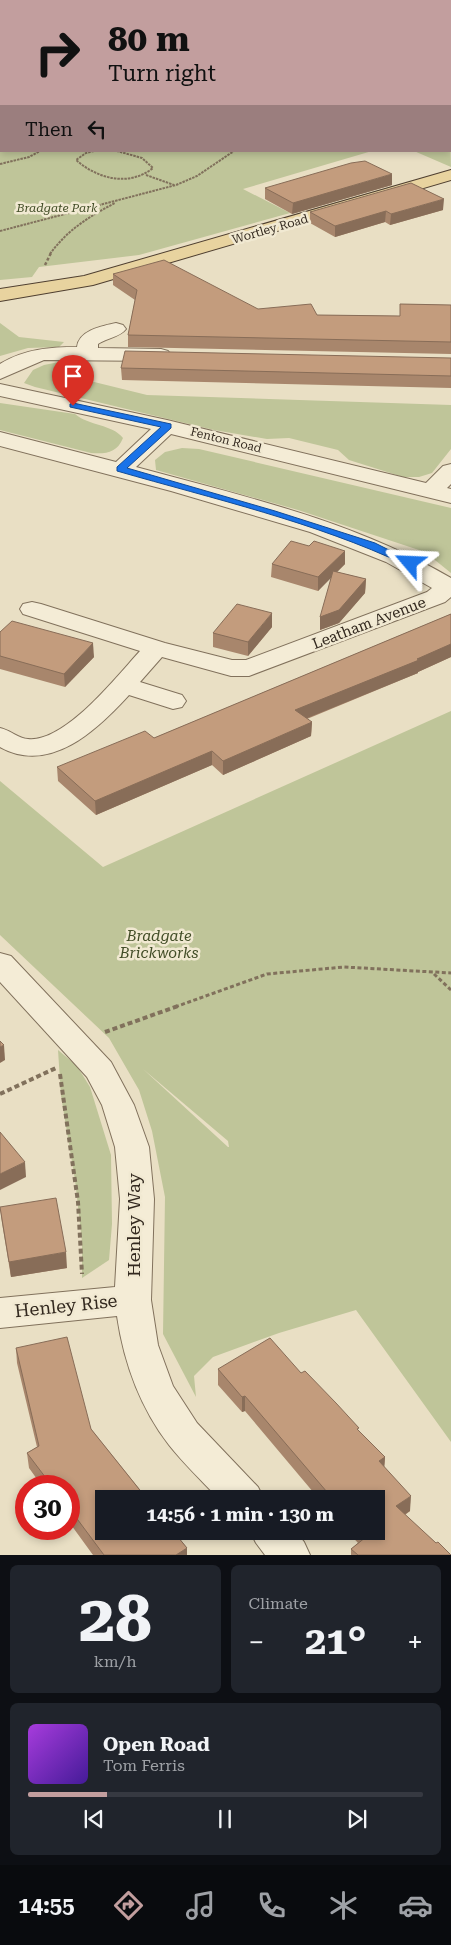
<!DOCTYPE html>
<html lang="en">
<head>
<meta charset="utf-8">
<style>
	:root { --surface:#171b24; --page:#20242c; --text:#f1f3f6; --muted:#9ea1a6; --line:#363941; --accent:#c29e9e }
	body { margin:0; font-family:"Roboto Serif",serif; background:var(--page); color:var(--text); height:100vh; display:flex; flex-direction:column; font-size:19px; white-space:nowrap }
	* { box-sizing:border-box; margin:0 }
	p { font-size:16px; color:var(--muted) }
	.icon { flex:none; width:28px; height:28px; fill:none; stroke:currentColor; stroke-width:2; stroke-linecap:round; stroke-linejoin:round }
	.map { position:relative; height:1555px; overflow:hidden }
	.panel { display:flex; flex-direction:column; gap:10px; padding:10px; background:#0d0f14; flex:1 }
	.panel>* { flex:none }
	.banner { position:absolute; left:0px; top:0px; width:451px; height:152px; box-shadow:0 2px 8px #0003; background:#c29e9e; color:#111; overflow:hidden }
	.speed { position:absolute; left:15px; top:1475px; display:flex; gap:10px; font-size:25px; font-weight:700; text-align:center }
	.speed>* { display:grid; place-content:center; width:65px; height:65px; border-radius:50%; background:var(--surface); box-shadow:0 2px 8px #0003; line-height:1 }
	.speed .limit { border:8px solid #d22; background:#fff; color:#111 }
	.pin { position:absolute; display:grid; place-items:center; width:42px; height:42px; color:#fff; margin:-51px -21px; border-radius:50% 50% 50% 0; rotate:-45deg; box-shadow:0 0 5px #0007 }
	.pin .icon { rotate:45deg }
	.me { position:absolute; width:55px; margin:-28px; rotate:296deg; stroke-linejoin:round; filter:drop-shadow(0 0 4px #0008) }
	.turn { display:flex; align-items:center; gap:18px; height:105px; padding:0 25px; font-size:22px }
	.turn .icon { width:65px; height:65px; stroke-width:2.5 }
	.turn b { display:block; font-size:35px; line-height:42px }
	.then { display:flex; align-items:center; height:48px; padding:0 25px; background:#0003; gap:10px; font-size:19px }
	.big { font-size:38px; font-weight:700; line-height:1.1 }
	.panel .card { flex:1; display:flex; flex-direction:column; justify-content:center; gap:8px; min-width:0; padding:0 18px; border-radius:8px; background:var(--page) }
	.panel .dial { align-items:center; gap:0 }
	.dial b { font-size:65px; line-height:1 }
	.song { display:flex; align-items:center; gap:15px }
	.cover { width:60px; height:60px; border-radius:8px; background:linear-gradient(135deg,hsl(280 70% 55%),hsl(260 70% 35%)) }
	.played { height:5px; border-radius:2px; background:linear-gradient(90deg,var(--accent) 20%,var(--line) 20%) }
	.keys { display:flex; justify-content:space-around; direction:ltr }
	.heat { display:flex; justify-content:space-between; align-items:center; font-size:28px; direction:ltr }
	.panel .tiles { flex:1; display:grid; gap:10px; grid-template-columns:1fr 1fr }
	.card:last-child { grid-column:span 2 }
	.trip { position:absolute; left:95px; top:1490px; width:290px; height:50px; border-radius:0px; background:var(--surface); box-shadow:0 2px 8px #0003; font-weight:700; line-height:50px; text-align:center }
	.tab-bar { display:flex; height:80px; justify-content:space-around; align-items:center; background:#090b0e; color:var(--muted) }
	.tab-bar .icon { width:35px; height:35px }
	.tab-bar .active { color:var(--accent) }
	.tab-bar b { font-size:22px; color:var(--text) }
	.map>svg:first-child { display:block }
	.green { fill:#bfc599; fill-rule:evenodd }
	.lines { fill:none; stroke-linecap:round; stroke-linejoin:round }
	.minor-casing { stroke:#81715c; stroke-width:2 }
	.major-casing { stroke:#4f3f30; stroke-width:2 }
	.path-far3 { stroke:#81715c; stroke-width:2; stroke-dasharray:2.5 1; stroke-linecap:butt }
	.path-far2 { stroke:#81715c; stroke-width:2.5; stroke-dasharray:3 2; stroke-linecap:butt }
	.path-far1 { stroke:#81715c; stroke-width:3; stroke-dasharray:4 2.5; stroke-linecap:butt }
	.path { stroke:#81715c; stroke-width:4; stroke-dasharray:5 3; stroke-linecap:butt }
	.minor { fill:#f4ecd6; fill-rule:evenodd }
	.major { fill:#e8d39f; fill-rule:evenodd }
	.wall { fill:#a8866c }
	.shaded-wall { fill:#886d58 }
	.building { fill:#c39c7d; stroke:#886d58 }
	.route { fill:#1a73e8; stroke:#114b97 }
	.labels { text-anchor:middle; stroke-width:5; stroke-linejoin:round; paint-order:stroke }
	.far-park-label { font-size:12px; font-style:italic; fill:#424d27; stroke:#f1e9d2 }
	.far-street-label { font-size:12px; fill:#33291f; stroke:#f1e9d2 }
	.street-label { font-size:15px; fill:#33291f; stroke:#f1e9d2 }
	.park-label { font-size:15px; font-style:italic; fill:#424d27; stroke:#f1e9d2 }
	.near-street-label { font-size:18px; fill:#33291f; stroke:#f1e9d2 }
</style>
</head>
<body>
<div class="map">
<svg width="451" height="1555" viewBox="0 0 451 1555">
	<rect width="100%" height="100%" fill="#e9dfc4"/>
	<g class="green">
		<polygon points="194,0 451,0 451,43 450,1"/>
		<polygon points="0,18 1,151 372,151 243,189 290,213 139,255 39,267 32,277 0,280"/>
		<polygon points="450,126 451,167 414,151 450,151"/>
		<polygon points="0,323 19,337 64,342 59,347 28,348 0,356"/>
		<polygon points="59,362 83,366 82,379 147,395 451,405 451,449 432,473 419,477 403,477 349,460 338,450 289,438 267,439 214,430 35,387 24,383 33,370 44,365"/>
		<path d="M0 403 75 414C89 426 112 424 123 438 117 453 106 454 91 453L0 430Z"/>
		<polygon points="182,448 199,449 451,508 451,573 425,552 298,510 156,470 155,460 165,452"/>
		<path d="M451 711V1442L356 1310 279 1333 213 1357 194 1376 196 1397 163 1334 165 1197 152 1131 139 1090 109 1038 0 935V781L103 867ZM143 1069 228 1141 229 1147H228Z"/>
		<polygon points="58,1050 77,1066 90,1087 111,1155 112,1224 109,1260 82,1278 82,1242 75,1180 61,1096"/>
	</g>
	<g class="lines">
		<defs>
			<g id="minor">
				<rect x="450" y="79" width="1" height="11"/>
				<path d="M116 323 123 325 126 329C120 337 107 338 98 344V348L161 349 168 351 171 355 168 359 161 361 44 360 0 379V364C24 349 50 347 77 347 79 330 102 326 116 323Z"/>
				<path d="M0 384 167 420 426 483 443 466 451 464V484L447 488 451 489V503L171 434 136 467C243 496 354 521 451 578V597L445 602 249 676H231L162 657 140 682 182 695 186 701 182 707 173 709 129 695C97 730 50 775 0 747V728C10 730 19 739 28 739 65 743 117 676 140 651L23 614 20 609 23 604 32 602 41 604 165 643 232 660H246L427 592 432 588 386 562 310 532 171 491 0 446V432L116 462 151 429 0 396Z"/>
				<path d="M0 953 11 956 111 1062 134 1105 149 1147 154 1199 151 1300 158 1345 173 1386 197 1423 258 1487 264 1499H219C202 1481 184 1464 169 1445 140 1407 124 1363 117 1316L0 1328V1298L115 1287 120 1199 115 1147 102 1105 87 1077 0 982Z"/>
				<polygon points="250,1531 295,1531 304,1542 310,1555 265,1555 256,1543"/>
			</g>
			<polygon id="major" points="451,170 451,180 93,285 0,301 0,289 84,276"/>
		</defs>
		<use href="#minor" class="minor-casing"/>
		<use href="#major" class="major-casing"/>
		<g class="path-far3">
			<path d="M94 151 86 153 76 160C98 179 129 187 153 168L142 158 117 151"/>
			<polyline points="0,164 29,157 40,151"/>
			<polyline points="146,175 174,185"/>
			<polyline points="0,231 176,185 197,176 234,151"/>
			<path d="M50 254C67 230 90 216 115 203"/>
		</g>
		<polyline class="path-far2" points="45,265 51,253"/>
		<g class="path-far1">
			<polyline points="434,974 451,990"/>
			<polyline points="175,1007 267,974 344,967 451,973"/>
		</g>
		<g class="path">
			<polyline points="105,1032 178,1006"/>
			<polyline points="60,1074 78,1202 82,1274"/>
			<polyline points="0,1094 56,1068"/>
		</g>
		<use href="#minor" class="minor"/>
		<use href="#major" class="major"/>
	</g>
	<g class="wall">
		<polygon points="68,0 161,0 153,1 70,1"/>
		<polygon points="392,185 292,214 265,199 265,188"/>
		<polygon points="443,210 390,225 385,222 335,237 310,223 310,212"/>
		<polygon points="113,274 258,309 317,315 400,316 400,304 451,305 451,354 128,347 128,335 135,300 113,285"/>
		<polygon points="451,358 451,388 122,380 121,368"/>
		<polygon points="309,546 345,551 345,564 337,572 366,579 365,593 339,623 320,630 331,577 318,591 271,577 272,564"/>
		<polygon points="451,614 451,657 418,672 418,673 307,719 312,722 311,736 223,775 212,765 96,815 58,781 57,767 154,738"/>
		<polygon points="272,627 248,656 213,647 213,633"/>
		<polygon points="0,632 94,657 65,687 0,669"/>
		<polygon points="0,1207 67,1268 11,1277 2,1223"/>
		<polygon points="16,1348 91,1429 187,1548 187,1555 93,1555 69,1522 69,1486 42,1486 29,1468 27,1453 37,1447 17,1363"/>
		<polygon points="218,1369 301,1373 385,1457 384,1467 410,1511 405,1515 436,1543 451,1555 351,1555 351,1549 358,1543 347,1531 376,1531 376,1499 319,1499 245,1411 242,1412 218,1385"/>
	</g>
	<g class="shaded-wall">
		<polygon points="0,0 37,0 29,1 1,1 1,5 0,5"/>
		<rect x="78" y="0" width="10" height="1"/>
		<polygon points="106,0 161,0 153,1 98,1"/>
		<polygon points="392,174 392,185 292,214 293,203"/>
		<polygon points="444,199 443,210 390,225 391,214"/>
		<polygon points="386,211 385,222 335,237 335,226"/>
		<polygon points="345,551 345,564 318,591 318,577"/>
		<polygon points="366,579 365,593 339,623 320,630 320,617"/>
		<polygon points="272,613 272,627 248,656 248,642"/>
		<polygon points="93,643 94,657 65,687 64,674"/>
		<polygon points="451,644 451,657 418,672 418,673 295,723 295,710"/>
		<polygon points="312,722 311,736 223,775 223,761"/>
		<polygon points="212,751 212,765 96,815 95,801"/>
		<polygon points="4,1045 5,1060 0,1063 0,1047"/>
		<polygon points="25,1162 26,1177 0,1190 0,1174"/>
		<polygon points="66,1252 67,1268 11,1277 9,1262"/>
		<polygon points="245,1396 245,1411 242,1412 242,1397"/>
		<polygon points="385,1457 384,1472 379,1461"/>
		<polygon points="411,1496 410,1511 394,1521 396,1506"/>
		<polygon points="187,1548 187,1555 176,1555"/>
	</g>
	<g class="building">
		<polygon points="94,0 106,0 98,1 96,1"/>
		<polygon points="365,161 392,174 293,203 265,188 351,163"/>
		<polygon points="411,183 444,199 391,214 386,211 335,226 310,212"/>
		<polygon points="164,260 258,309 311,304 317,315 400,316 400,304 451,305 451,342 128,335 137,290 113,274"/>
		<polygon points="125,351 451,358 451,376 121,368"/>
		<polygon points="291,541 309,546 314,541 345,551 318,577 272,564"/>
		<polygon points="333,571 366,579 339,610 320,617"/>
		<polygon points="237,604 272,613 248,642 213,633"/>
		<polygon points="451,614 451,644 417,659 419,660 295,710 312,722 223,761 212,751 95,801 57,767 145,731 154,738"/>
		<polygon points="12,621 93,643 64,674 0,656 0,632"/>
		<polygon points="0,1041 4,1045 0,1047"/>
		<polygon points="0,1132 25,1162 0,1174"/>
		<polygon points="56,1198 66,1252 9,1262 0,1207"/>
		<polygon points="67,1337 91,1429 147,1499 104,1499 104,1531 173,1531 187,1548 176,1555 104,1555 69,1508 69,1486 52,1486 27,1453 39,1446 16,1348"/>
		<polygon points="270,1338 301,1373 305,1371 336,1403 359,1428 357,1429 385,1457 379,1461 411,1496 396,1506 436,1543 438,1542 451,1555 358,1555 351,1549 366,1537 361,1531 376,1531 376,1499 333,1499 245,1396 242,1397 218,1369"/>
	</g>
	<path class="route" d="M73 403 171 424V428L127 468 275 511 375 543 415 563 410 566 406 565C315 522 214 499 117 471V467L161 427 70 407V404Z"/>
	<g class="labels">
		<g class="far-park-label">
			<text x="57" y="212">Bradgate Park</text>
		</g>
		<g class="far-street-label">
			<text transform="translate(270 229) rotate(-16)" y="4">Wortley Road</text>
			<text transform="translate(226 440) rotate(14)" y="4">Fenton Road</text>
		</g>
		<g class="street-label">
			<text transform="translate(369 623) rotate(-21)" y="5">Leatham Avenue</text>
		</g>
		<g class="park-label">
			<text x="159" y="941">Bradgate<tspan x="159" dy="17">Brickworks</tspan></text>
		</g>
		<g class="near-street-label">
			<text transform="translate(134 1225) rotate(-90)" y="6">Henley Way</text>
			<text transform="translate(66 1306) rotate(-6)" y="6">Henley Rise</text>
		</g>
	</g>
</svg>
<div class="speed"><div class="limit">30</div></div>
<div class="pin" style="left:73px;top:406px;background:#d93025"><svg class="icon" aria-label="arrive" viewBox="0 0 24 24"><path d="M6 21V4h12l-3 4 3 4H6"/></svg></div>
<svg class="me" style="left:410px;top:563px" viewBox="-20 -20 40 40"><path d="M0-17L14 15 0 8-14 15z" fill="#1a73e8" stroke="#fff" stroke-width="4"/></svg>
<div class="trip">14:56 · 1 min · 130 m</div>
<div class="banner">
<div class="turn"><svg class="icon" aria-label="right" viewBox="0 0 24 24"><path d="M7 20v-9h11M14 6l5 5-5 5"/></svg><div><b>80 m</b>Turn right</div></div>
<div class="then">Then<svg class="icon" aria-label="left" viewBox="0 0 24 24"><path d="M17 20v-9H6M10 6l-5 5 5 5"/></svg></div>
</div>
</div>
<section class="panel">
<div class="tiles">
<div class="card dial"><b>28</b><p>km/h</p></div>
<div class="card"><p>Climate</p>
<div class="heat"><a>−</a><b class="big">21°</b><a>+</a></div>
</div>
<div class="card">
<div class="song"><i class="cover"></i><div><b>Open Road</b><p>Tom Ferris</p></div></div>
<div class="played"></div>
<div class="keys"><svg class="icon" aria-label="previous" viewBox="0 0 24 24"><path d="M18 5L8 12l10 7zM5 5v14"/></svg><svg class="icon" aria-label="pause" viewBox="0 0 24 24"><path d="M8 5v14M16 5v14"/></svg><svg class="icon" aria-label="next" viewBox="0 0 24 24"><path d="M6 5l10 7-10 7zM19 5v14"/></svg></div>
</div>
</div>
</section>
<nav class="tab-bar">
<b>14:55</b>
<svg class="icon active" aria-label="directions" viewBox="0 0 24 24"><path d="M12 3l9 9-9 9-9-9zM9 14v-3h6M13 9l2 2-2 2"/></svg>
<svg class="icon" aria-label="music" viewBox="0 0 24 24"><path d="M9 18V5l10-2v13"/><circle cx="6" cy="18" r="3"/><circle cx="16" cy="16" r="3"/></svg>
<svg class="icon" aria-label="phone" viewBox="0 0 24 24"><path d="M5 4h4l2 5-3 2q2 4 5 5l2-3 5 2v4C11 20 4 13 5 4z"/></svg>
<svg class="icon" aria-label="climate" viewBox="0 0 24 24"><path d="M12 3v18M4 7l16 10M4 17L20 7"/></svg>
<svg class="icon" aria-label="car" viewBox="0 0 24 24"><path d="M5 17H2v-5l4-1 3-4h7l3 4 3 1v5h-3M9 17h6M6 11h13"/><circle cx="7" cy="17" r="2"/><circle cx="17" cy="17" r="2"/></svg>
</nav>
</body>
</html>
